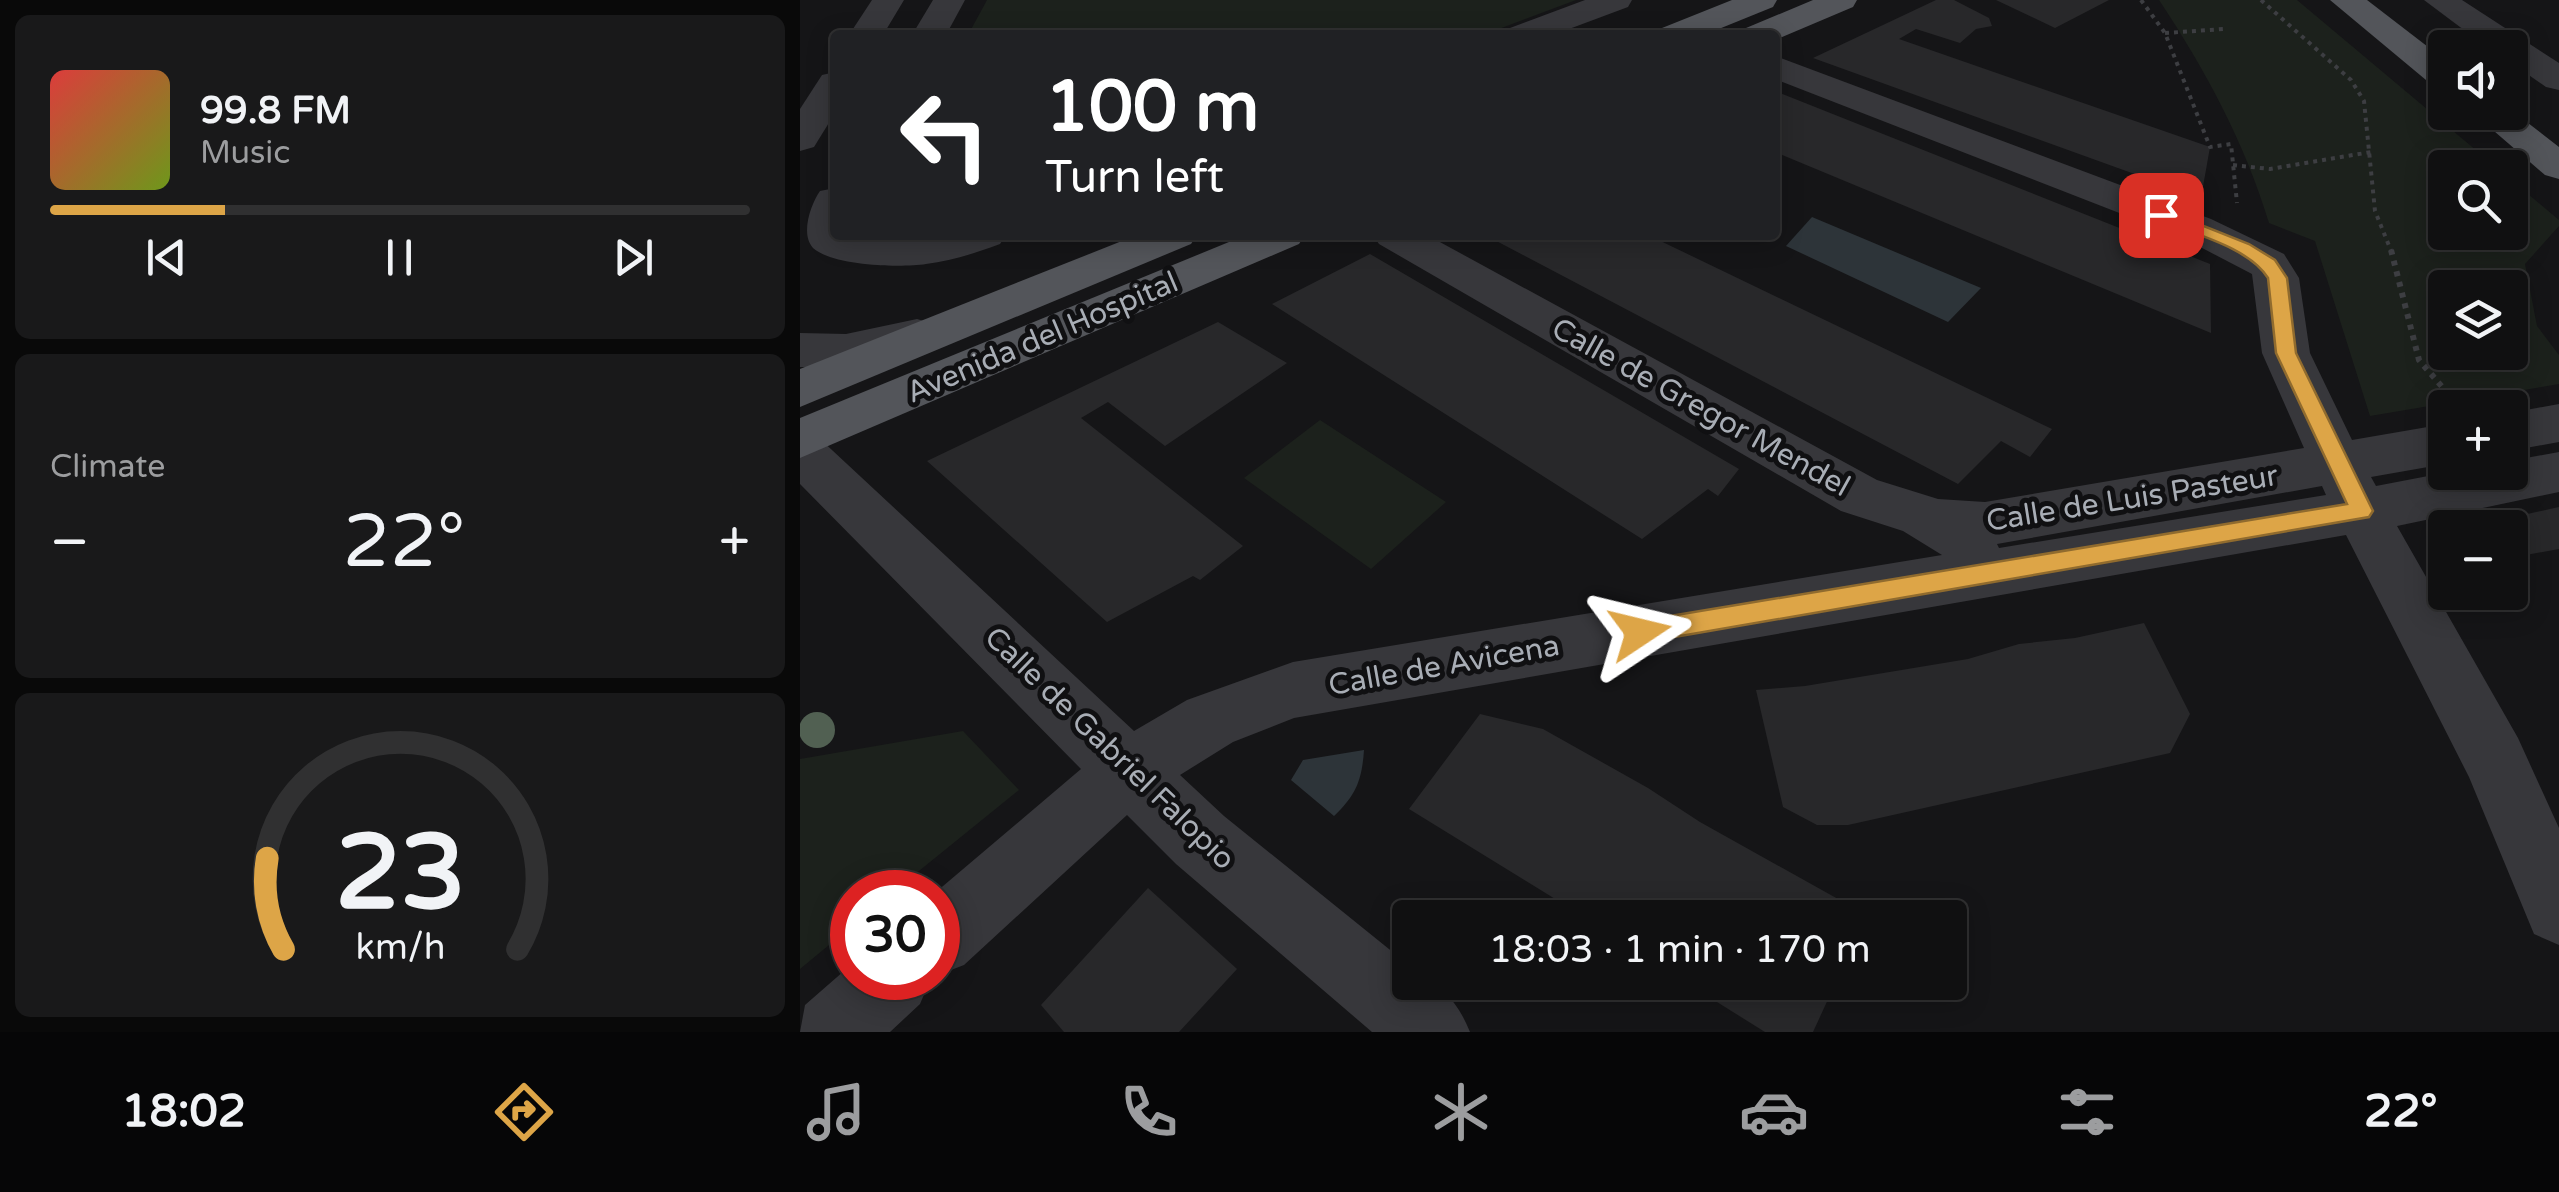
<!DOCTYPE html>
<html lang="en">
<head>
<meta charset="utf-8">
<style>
	:root { --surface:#101011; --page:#19191a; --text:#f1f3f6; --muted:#9c9d9f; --line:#303031; --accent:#dda547 }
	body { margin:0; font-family:"Varela Round",sans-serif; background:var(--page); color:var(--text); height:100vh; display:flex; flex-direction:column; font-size:38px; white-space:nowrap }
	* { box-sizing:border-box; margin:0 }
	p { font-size:32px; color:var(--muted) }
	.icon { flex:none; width:55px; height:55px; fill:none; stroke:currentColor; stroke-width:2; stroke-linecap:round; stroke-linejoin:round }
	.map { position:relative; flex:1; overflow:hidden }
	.panel { display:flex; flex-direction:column; gap:15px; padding:15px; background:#090909; width:800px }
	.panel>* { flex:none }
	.hud { position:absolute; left:30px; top:30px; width:950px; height:210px; border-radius:10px; box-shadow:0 5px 25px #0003,0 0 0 2px var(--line); background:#202124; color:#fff; overflow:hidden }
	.tools { position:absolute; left:1628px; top:30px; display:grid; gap:20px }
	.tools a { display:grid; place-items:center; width:100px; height:100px; border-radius:10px; background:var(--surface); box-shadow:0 5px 25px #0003,0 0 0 2px var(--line); font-size:50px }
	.speed { position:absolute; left:30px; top:870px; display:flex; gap:20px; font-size:50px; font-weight:700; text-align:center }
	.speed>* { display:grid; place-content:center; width:130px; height:130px; border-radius:50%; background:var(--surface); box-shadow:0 5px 25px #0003,0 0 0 2px var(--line); line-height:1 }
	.speed .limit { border:15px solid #d22; background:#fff; color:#111 }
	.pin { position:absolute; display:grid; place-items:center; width:85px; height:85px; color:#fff; margin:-42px; border-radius:20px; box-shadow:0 5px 15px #0006 }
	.me { position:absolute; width:110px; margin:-55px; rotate:80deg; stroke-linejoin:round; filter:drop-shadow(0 0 8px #0008) }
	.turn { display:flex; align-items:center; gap:35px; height:210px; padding:0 50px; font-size:45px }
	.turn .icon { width:130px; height:130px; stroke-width:2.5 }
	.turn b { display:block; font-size:70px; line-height:85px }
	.big { font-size:75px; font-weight:600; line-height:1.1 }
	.panel .tile { flex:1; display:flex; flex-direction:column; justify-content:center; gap:15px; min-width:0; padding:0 35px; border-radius:15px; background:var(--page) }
	.panel .dial { align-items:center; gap:0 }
	.dial svg { height:260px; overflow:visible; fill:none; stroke:var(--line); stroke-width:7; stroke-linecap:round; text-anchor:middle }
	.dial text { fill:var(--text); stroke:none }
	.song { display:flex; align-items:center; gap:30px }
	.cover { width:120px; height:120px; border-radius:15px; background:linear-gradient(135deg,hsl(0 70% 55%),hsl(80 70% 35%)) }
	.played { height:10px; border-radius:5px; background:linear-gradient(90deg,var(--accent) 25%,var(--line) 25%) }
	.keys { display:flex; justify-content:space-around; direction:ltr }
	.heat { display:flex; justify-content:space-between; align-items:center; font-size:55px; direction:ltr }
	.trip { position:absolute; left:592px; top:900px; width:575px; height:100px; border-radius:10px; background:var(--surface); box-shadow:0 5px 25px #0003,0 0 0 2px var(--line); font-weight:600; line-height:100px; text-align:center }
	.menu { display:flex; height:160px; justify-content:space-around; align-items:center; background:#060607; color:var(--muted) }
	.menu .icon { width:70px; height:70px }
	.menu .current { color:var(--accent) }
	.menu b { font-size:45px; color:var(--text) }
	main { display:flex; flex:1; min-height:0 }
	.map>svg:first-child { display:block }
	.green { fill:#1c211c; fill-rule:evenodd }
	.water { fill:#2d3439 }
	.building { fill:#28282a }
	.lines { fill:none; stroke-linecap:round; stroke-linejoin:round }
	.path-far1 { stroke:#3d3e42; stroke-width:4; stroke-dasharray:4 5; stroke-linecap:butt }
	.path { stroke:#3d3e42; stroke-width:6; stroke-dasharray:5 6; stroke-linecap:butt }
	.minor { fill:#37373b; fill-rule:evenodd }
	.major { fill:#53555a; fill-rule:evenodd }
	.tree { fill:#516052 }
	.route { fill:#dda547; stroke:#906b2e; stroke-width:2.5 }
	.labels { text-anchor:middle; stroke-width:10; stroke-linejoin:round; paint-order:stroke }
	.street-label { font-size:30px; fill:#a8adb5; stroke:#101012 }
</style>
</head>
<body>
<main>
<section class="panel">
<div class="tile">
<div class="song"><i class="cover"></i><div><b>99.8 FM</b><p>Music</p></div></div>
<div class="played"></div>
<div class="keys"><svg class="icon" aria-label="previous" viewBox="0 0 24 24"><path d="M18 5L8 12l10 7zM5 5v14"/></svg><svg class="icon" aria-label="pause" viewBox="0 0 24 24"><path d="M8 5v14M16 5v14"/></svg><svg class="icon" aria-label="next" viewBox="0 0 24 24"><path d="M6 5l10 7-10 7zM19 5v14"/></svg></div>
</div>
<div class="tile"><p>Climate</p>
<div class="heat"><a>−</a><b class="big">22°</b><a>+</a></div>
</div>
<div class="tile dial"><svg viewBox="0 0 100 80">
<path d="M14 69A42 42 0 1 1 86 69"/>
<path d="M14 69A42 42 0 0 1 9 41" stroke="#dda547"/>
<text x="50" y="56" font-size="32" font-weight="700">23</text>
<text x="50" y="72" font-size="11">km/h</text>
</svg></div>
</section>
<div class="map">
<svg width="1759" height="1032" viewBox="0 0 1759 1032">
	<rect width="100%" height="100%" fill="#151517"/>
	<g class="green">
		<polygon points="187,0 776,0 683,35 168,35"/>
		<path d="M1359 0H1497L1696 167 1645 168V232H1710V179L1759 220V226L1725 264 1737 326 1759 355V384L1570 416 1515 241 1469 223C1444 141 1406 71 1359 0ZM1645 288H1710V352H1645Z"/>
		<polygon points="520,420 646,502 571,569 444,478"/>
		<polygon points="163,731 219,790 93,892 52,892 52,926 0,969 0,759"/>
	</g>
	<g class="water">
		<polygon points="1012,217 1181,288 1148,322 986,246"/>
		<path d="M564 750C562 780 556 795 534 816L491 780 503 760Z"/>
	</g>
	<g class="building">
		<polygon points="1136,0 1154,0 1189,18 1192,26 1176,29 1160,43 1116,29 1099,39 1410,147 1401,198 1013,58"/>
		<polygon points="1196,0 1309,0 1255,28"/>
		<polygon points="975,91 1410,264 1411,333 975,152"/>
		<polygon points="685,235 848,235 1252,429 1230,457 1201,441 1158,484"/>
		<polygon points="570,254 939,469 918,496 908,489 842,539 472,304"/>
		<polygon points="418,322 487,363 365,446 308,402 281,418 443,546 400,580 393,576 307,622 127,461"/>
		<polygon points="1759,507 1759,549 1710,558 1710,528 1663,528"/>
		<polygon points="1344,623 1390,714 1370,753 1048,825 1017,825 983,807 956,690 1005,686 1168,659 1219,644 1275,638"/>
		<polygon points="680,714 743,729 848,788 900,822 1072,918 786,918 609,809"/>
		<polygon points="348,888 437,969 379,1032 264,1032 241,1005"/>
		<polygon points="885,982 1036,982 1013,1032 965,1032"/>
	</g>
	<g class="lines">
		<g class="path-far1">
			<polyline points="1341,0 1365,33 1410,147 1431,144 1437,203"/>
			<polyline points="1461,0 1551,80 1564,101 1575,211 1592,253"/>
			<polyline points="1365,33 1424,29"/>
			<polyline points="1433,165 1470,169 1571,152"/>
		</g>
		<polyline class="path" points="1591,250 1619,360 1656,403"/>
		<g class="minor">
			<polygon points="72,0 104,0 83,35 49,35"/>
			<polygon points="133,0 165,0 146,35 112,35"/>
			<polygon points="785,0 832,0 828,7 753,35 705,35 710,28"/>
			<polygon points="1624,0 1662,0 1759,63 1759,90 1746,87 1710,62 1710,48 1688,48"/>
			<path d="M975 56 1411 219 1484 254 1499 278 1510 353 1552 440 1645 424V464L1571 477 1576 486 1649 472H1710V461L1759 452V492L1597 526 1718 738 1759 828V945L1734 934 1669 777 1546 535 494 718 433 742 380 775 424 816 610 966V982C643 982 658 1003 670 1032H572L376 864 327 815 164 965 138 975 136 892 281 769 0 484V431L18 437 334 731 387 700 493 662 1142 555 1103 531 1041 511 579 244 573 235H627L1077 480 1138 499 1185 502 1504 448 1462 353 1452 274 1381 237 975 79ZM1522 486 1526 495 1199 548 1197 544Z"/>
			<polygon points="35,72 35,113 14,147 0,151 0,109 22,75"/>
			<path d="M35 188V235L107 239 206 235 200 244C176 253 151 261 126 264 100 268 33 266 13 248 0 234 11 204 20 191Z"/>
			<polygon points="117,319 134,324 141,335 134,346 46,368 0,367 0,333 46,334"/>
			<polygon points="1759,404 1759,442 1710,451 1710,413"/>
			<polygon points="52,964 52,978 131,978 120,1004 90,1032 0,1032 5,1005"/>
		</g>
		<g class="major">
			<polygon points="932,0 977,0 973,7 904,35 857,35 862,28"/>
			<polygon points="1013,0 1057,0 1053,7 975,40 975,35 941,35 946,28"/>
			<polygon points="1530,0 1567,0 1645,60 1645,88 1632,85"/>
			<polygon points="1710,109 1759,147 1759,179 1745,175 1672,112 1710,112"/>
			<polygon points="337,235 397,235 391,244 0,407 0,369"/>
			<polygon points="446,235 505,235 499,244 0,458 0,418"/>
		</g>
	</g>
	<circle class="tree" cx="17" cy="730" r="18"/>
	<path class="route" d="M1361 209 1449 244 1475 260 1487 278 1496 353 1573 511 1569 517 840 643 831 640 827 632 831 624 840 621 1547 504 1476 353 1468 278C1448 246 1389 233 1355 218L1352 215Z"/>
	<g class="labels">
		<g class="street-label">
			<text transform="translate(242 337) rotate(-23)" y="10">Avenida del Hospital</text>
			<text transform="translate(901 407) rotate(29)" y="10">Calle de Gregor Mendel</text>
			<text transform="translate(1332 498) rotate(-9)" y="10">Calle de Luis Pasteur</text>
			<text transform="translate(644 665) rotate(-10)" y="10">Calle de Avicena</text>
			<text transform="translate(310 748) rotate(44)" y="10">Calle de Gabriel Falopio</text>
		</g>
	</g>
</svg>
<div class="tools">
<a><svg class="icon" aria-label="sound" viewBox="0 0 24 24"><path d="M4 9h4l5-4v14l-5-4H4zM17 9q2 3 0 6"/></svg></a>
<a><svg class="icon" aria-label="search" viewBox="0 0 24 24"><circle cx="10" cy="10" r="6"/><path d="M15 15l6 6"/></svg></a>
<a><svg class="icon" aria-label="layers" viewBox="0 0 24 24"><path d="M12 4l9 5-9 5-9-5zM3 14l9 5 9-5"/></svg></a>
<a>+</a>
<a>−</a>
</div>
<div class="speed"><div class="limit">30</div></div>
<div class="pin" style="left:1361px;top:215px;background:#d93025"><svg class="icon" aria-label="arrive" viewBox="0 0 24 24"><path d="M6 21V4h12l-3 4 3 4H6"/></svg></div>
<svg class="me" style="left:840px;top:632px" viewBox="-20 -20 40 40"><path d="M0-17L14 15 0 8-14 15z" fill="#dda547" stroke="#fff" stroke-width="4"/></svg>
<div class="trip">18:03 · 1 min · 170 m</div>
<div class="hud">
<div class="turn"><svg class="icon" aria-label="left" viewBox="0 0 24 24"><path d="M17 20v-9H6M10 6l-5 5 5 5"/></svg><div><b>100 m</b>Turn left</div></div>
</div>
</div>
</main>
<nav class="menu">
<b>18:02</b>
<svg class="icon current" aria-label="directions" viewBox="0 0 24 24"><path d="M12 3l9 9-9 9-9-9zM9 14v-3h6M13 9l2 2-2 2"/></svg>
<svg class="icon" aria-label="music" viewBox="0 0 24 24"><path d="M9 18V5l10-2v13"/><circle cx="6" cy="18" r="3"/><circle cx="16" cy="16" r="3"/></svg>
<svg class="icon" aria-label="phone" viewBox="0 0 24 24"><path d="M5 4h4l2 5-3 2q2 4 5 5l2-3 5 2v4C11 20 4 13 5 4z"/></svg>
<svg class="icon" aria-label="climate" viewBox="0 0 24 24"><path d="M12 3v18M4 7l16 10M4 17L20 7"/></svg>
<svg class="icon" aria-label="car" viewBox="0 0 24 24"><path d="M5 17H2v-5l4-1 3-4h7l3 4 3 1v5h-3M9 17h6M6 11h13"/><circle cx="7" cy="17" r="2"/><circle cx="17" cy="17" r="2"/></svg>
<svg class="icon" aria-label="filters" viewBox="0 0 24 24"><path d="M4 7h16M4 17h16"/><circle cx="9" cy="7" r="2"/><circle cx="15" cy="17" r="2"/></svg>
<b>22°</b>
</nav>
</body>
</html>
